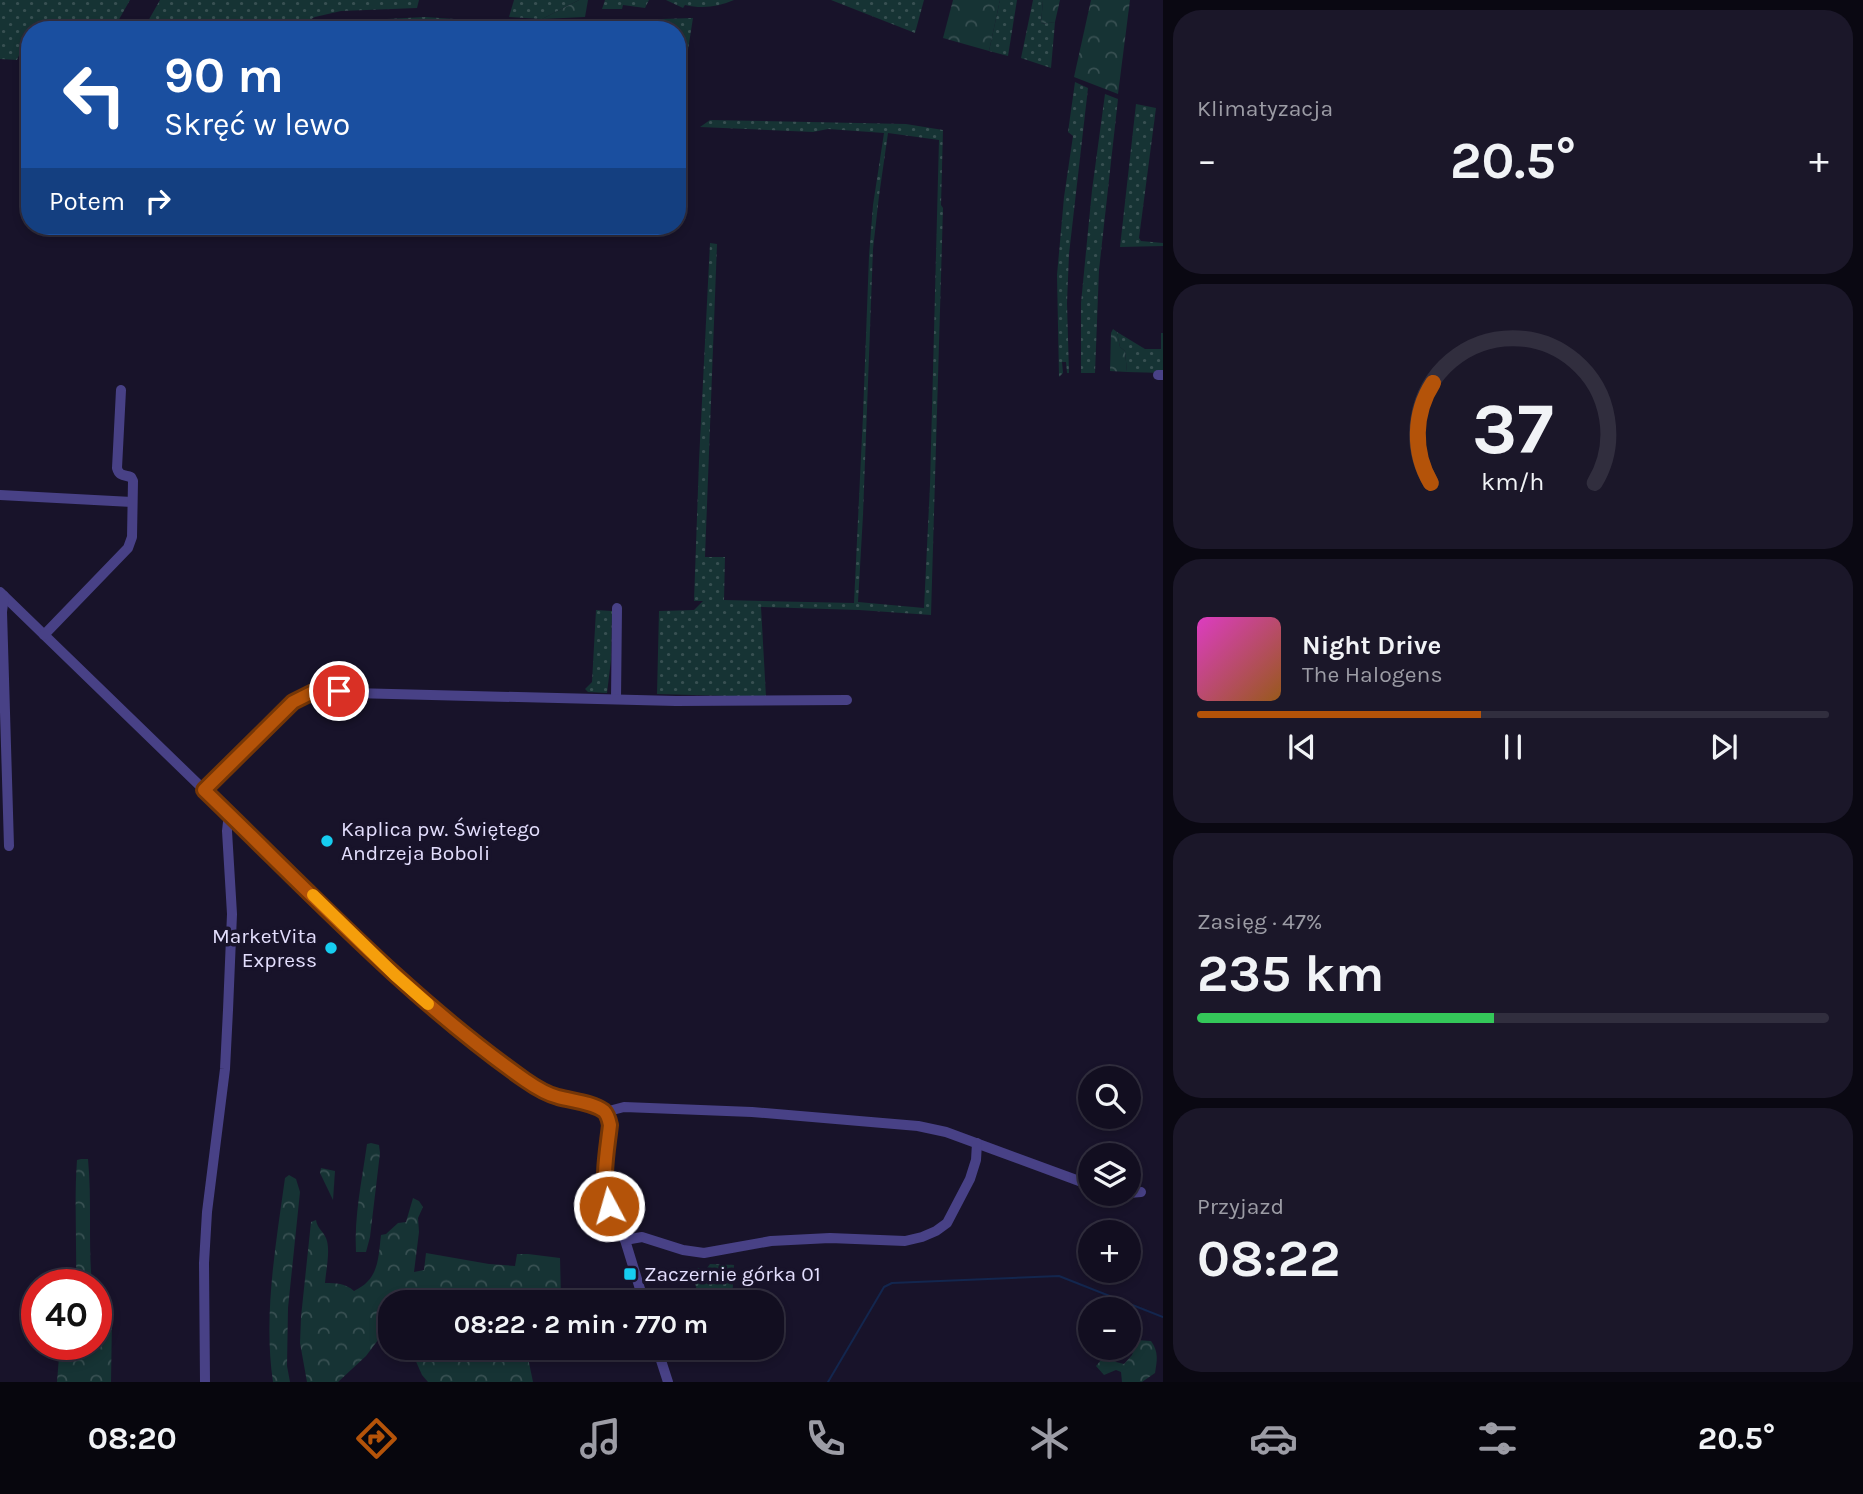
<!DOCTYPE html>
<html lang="pl">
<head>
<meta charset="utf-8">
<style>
	:root { --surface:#120e20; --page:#1b1729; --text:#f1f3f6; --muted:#9c9ca5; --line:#312e3e; --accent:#b45309 }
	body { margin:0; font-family:Karla,sans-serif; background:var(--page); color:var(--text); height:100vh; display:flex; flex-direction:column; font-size:26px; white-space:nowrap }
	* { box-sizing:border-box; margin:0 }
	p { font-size:23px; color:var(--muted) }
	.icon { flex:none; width:38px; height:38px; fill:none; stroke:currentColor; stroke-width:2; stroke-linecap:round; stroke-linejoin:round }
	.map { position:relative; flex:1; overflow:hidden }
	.panel { display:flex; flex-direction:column; gap:10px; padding:10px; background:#0a0812; width:700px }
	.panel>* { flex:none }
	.guide { position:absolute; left:21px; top:21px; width:665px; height:214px; border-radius:28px; box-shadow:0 4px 10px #0003,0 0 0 2px var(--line); background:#1a4fa0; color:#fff; overflow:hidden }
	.controls { position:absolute; left:1078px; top:1066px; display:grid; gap:14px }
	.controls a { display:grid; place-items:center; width:63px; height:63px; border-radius:50%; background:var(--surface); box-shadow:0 4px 10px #0003,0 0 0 2px var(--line); font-size:35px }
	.speed { position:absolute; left:21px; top:1269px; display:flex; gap:14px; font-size:35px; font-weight:700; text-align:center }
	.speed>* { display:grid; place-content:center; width:91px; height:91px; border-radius:50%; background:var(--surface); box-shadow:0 4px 10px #0003,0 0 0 2px var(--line); line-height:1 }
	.speed .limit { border:10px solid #d22; background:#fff; color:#111 }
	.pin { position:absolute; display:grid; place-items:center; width:60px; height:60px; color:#fff; margin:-30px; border:4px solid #fff; border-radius:50%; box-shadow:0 2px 7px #0007 }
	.me { position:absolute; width:77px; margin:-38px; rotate:354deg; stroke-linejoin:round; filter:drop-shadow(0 0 5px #0008) }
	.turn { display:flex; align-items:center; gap:24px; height:147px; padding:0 28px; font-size:32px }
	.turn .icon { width:91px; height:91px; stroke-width:2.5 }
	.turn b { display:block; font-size:49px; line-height:60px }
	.then { display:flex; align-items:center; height:66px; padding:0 28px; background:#0003; gap:14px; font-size:26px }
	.big { font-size:52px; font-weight:700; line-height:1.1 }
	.panel .card { flex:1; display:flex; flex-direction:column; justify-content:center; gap:10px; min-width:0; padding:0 24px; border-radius:28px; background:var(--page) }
	.panel .dial { align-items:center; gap:0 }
	.dial svg { height:182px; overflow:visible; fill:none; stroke:var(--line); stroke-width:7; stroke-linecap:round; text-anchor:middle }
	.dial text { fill:var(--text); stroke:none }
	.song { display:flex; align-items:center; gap:21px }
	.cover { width:84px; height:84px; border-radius:10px; background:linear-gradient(135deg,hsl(310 70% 55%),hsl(30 70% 35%)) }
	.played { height:7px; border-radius:4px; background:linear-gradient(90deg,var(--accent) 45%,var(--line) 45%) }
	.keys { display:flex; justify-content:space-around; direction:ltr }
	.heat { display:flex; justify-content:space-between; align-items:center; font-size:38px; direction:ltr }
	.charge { height:10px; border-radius:5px; background:linear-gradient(90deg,#34c759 47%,var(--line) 0) }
	.trip { position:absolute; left:378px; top:1290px; width:406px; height:70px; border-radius:28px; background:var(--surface); box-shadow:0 4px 10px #0003,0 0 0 2px var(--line); font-weight:700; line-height:70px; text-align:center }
	.tabs { display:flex; height:112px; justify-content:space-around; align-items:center; background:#07060d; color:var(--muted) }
	.tabs .icon { width:49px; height:49px }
	.tabs .active { color:var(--accent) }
	.tabs b { font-size:32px; color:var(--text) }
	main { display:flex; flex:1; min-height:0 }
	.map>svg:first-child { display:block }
	.green { fill:url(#green-dots); fill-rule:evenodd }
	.forest { fill:url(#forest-crowns) }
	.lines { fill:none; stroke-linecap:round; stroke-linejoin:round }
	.stream { stroke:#13264e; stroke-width:2 }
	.minor { stroke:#484186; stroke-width:10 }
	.route-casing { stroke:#753606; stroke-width:18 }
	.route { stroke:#b45309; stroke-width:12 }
	.slow { stroke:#f59e0b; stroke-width:12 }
	.poi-dot { fill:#16cdf0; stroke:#18132a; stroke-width:2.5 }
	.labels { text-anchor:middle; stroke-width:7; stroke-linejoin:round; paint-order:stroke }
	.poi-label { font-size:21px; fill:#e3defd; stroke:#18132a; text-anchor:start }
</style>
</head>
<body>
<main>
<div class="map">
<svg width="1163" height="1382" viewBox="0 0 1163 1382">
	<defs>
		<pattern id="green-dots" width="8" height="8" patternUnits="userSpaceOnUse" patternTransform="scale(1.75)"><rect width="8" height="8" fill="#163334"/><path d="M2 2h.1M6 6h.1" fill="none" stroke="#385052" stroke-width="1.8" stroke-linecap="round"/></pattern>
		<pattern id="forest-crowns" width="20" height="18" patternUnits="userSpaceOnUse" patternTransform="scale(1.75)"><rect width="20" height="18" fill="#163334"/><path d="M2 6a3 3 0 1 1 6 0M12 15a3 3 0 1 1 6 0" fill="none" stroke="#385052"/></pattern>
	</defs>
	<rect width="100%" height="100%" fill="#18132a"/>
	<g class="green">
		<polygon points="0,0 130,0 113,30 30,30 30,53 20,53 17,60 0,59"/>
		<polygon points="160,0 419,0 417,8 341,11 315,17 290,30 143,30"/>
		<polygon points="514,0 579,0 542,19 509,17"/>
		<polygon points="605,0 649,0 645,8 623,5 622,9 602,9"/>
		<path d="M666 0H734C718 7 702 9 685 5L683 8Z"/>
		<polygon points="831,0 924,0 915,33"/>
		<polygon points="1000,0 1017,0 1008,56 989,51"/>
		<polygon points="1033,0 1043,0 1041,24 1055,22 1051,68 1021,58"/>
		<polygon points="425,17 561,26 631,20 693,18 684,75 678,143 677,30 310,30 349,21"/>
		<polygon points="1075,82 1088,88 1069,254 1067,303 1069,373 1067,373 1066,362 1062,362 1063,373 1059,377 1057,275 1064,197 1073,136 1068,132"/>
		<polygon points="1105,94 1118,99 1099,270 1095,373 1081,373 1081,303 1092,190"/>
		<polygon points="1136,104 1156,108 1139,238 1141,241 1163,243 1163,246 1120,247"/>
		<path d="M710 120 906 124 943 130 941 205 943 208 931 615 859 610 761 607 766 697 657 694 659 611 694 610 703 601H694L699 461 710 243 717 244 705 557H725L724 600 854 603 863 415 869 256 873 205 884 133 828 129 813 132 700 127ZM888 133 939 140 930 485 924 608 858 602 863 515 873 249 879 196Z"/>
		<polygon points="1117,332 1145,349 1161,349 1161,333 1163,333 1163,373 1127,372 1125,351 1120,347"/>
		<polygon points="596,610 612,611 611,660 607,693 588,692 585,689 592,682"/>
		<polygon points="710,1264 734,1265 732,1302 700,1302 691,1268 707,1268"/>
	</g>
	<g class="forest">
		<polygon points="579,0 588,0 585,17 542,19"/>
		<polygon points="953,0 1000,0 989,51 943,38"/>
		<polygon points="1043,0 1060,0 1055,22 1041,24"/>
		<polygon points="1091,0 1130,0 1118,94 1074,77"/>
		<polygon points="1113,329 1117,332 1120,347 1125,351 1127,372 1110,371 1111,333"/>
		<path d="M371 1143 379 1145 380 1153 370 1237 366 1252H356C354 1216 362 1180 367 1144Z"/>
		<path d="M81 1159H88C92 1201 88 1243 92 1284H76C77 1243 74 1202 77 1160Z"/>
		<polygon points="321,1168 335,1171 333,1200 320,1173"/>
		<path d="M289 1175 296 1179 300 1192 288 1308 287 1366 290 1382H273C263 1315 276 1244 285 1178Z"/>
		<path d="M413 1198 419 1201 423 1207 418 1218 419 1232 414 1272 424 1270 426 1253 489 1264 515 1266 517 1254H528L560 1258 561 1298 553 1300V1302H390V1324L366 1356 338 1382H307L300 1343 301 1317 311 1222 316 1220C317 1229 325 1232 327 1241 330 1253 326 1270 325 1283 336 1283 345 1283 354 1291 379 1279 378 1260 381 1235L386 1234 398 1223 406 1222Z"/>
		<polygon points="96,1315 112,1317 111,1382 57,1382 60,1344 96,1344"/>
		<path d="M1137 1340 1151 1341C1159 1352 1157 1361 1155 1373L1142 1382H1122L1121 1372 1116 1370 1104 1375 1096 1366 1101 1360 1111 1357 1116 1362 1124 1364 1132 1355Z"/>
		<polygon points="410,1348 526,1348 533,1382 428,1382 422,1375"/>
	</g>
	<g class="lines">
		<polyline class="stream" points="828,1382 884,1287 892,1283 1059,1276 1163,1317"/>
		<g class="minor">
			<polyline points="1158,375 1163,375"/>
			<polyline points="0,495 132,502"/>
			<polyline points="0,592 395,975 437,1012 532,1086 555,1097 592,1106 605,1112 609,1118 610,1125 606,1162 605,1195 625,1240 644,1302"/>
			<polyline points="4,596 2,612 9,846"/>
			<path d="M44 635 128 548 132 537 133 481 131 477C124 475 119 476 117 468L121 390"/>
			<polyline points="616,699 617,608"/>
			<polyline points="204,790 285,709 299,698 313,692 676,701 847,700"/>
			<polyline points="605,1112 624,1107 752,1112 918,1126 946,1132 1090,1185"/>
			<polyline points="1129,1193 1141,1192"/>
			<polyline points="625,1240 642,1237 683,1250 704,1253 771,1241 830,1238 905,1241 922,1237 936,1231 947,1223 970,1179 976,1160 977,1143"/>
			<polyline points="657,1348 668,1382"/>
			<polyline points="205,1382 204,1263 207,1212 225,1069 228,1010 232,914 227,831 228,822 232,817"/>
		</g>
	</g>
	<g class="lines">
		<defs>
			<path id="route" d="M339 691 313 692 293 702 204 790C308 890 407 997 525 1080 535 1087 546 1094 558 1097 572 1101 592 1102 604 1111 608 1115 609 1120 610 1125 607 1152 601 1180 609 1206"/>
		</defs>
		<use href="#route" class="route-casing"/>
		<use href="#route" class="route"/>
		<polyline class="slow" points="313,895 395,975 428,1004"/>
	</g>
	<g class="poi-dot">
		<circle cx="327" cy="841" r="7"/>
		<circle cx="331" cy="948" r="7"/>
		<rect x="623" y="1267" width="14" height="14" rx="3.5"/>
	</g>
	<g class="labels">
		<g class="poi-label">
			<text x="341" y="836">Kaplica pw. Świętego<tspan x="341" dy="24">Andrzeja Boboli</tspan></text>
			<text x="317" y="943" text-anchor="end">MarketVita<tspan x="317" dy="24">Express</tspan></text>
			<text x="644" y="1281">Zaczernie górka 01</text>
		</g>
	</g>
</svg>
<div class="controls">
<a><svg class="icon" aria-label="search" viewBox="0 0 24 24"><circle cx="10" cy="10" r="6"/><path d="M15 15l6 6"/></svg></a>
<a><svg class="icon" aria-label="layers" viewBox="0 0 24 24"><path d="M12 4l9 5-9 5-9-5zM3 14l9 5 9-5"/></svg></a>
<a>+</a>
<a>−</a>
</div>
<div class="speed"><div class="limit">40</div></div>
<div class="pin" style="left:339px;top:691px;background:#d93025"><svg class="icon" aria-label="arrive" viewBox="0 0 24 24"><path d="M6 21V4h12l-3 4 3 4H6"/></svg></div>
<svg class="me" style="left:609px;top:1206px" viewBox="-20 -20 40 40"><circle r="17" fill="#b45309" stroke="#fff" stroke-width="3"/><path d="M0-11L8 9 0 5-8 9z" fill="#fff"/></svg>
<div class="trip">08:22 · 2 min · 770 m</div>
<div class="guide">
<div class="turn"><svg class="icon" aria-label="left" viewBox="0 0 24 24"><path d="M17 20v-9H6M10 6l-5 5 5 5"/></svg><div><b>90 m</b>Skręć w lewo</div></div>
<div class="then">Potem<svg class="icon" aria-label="right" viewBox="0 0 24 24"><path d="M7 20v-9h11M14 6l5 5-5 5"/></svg></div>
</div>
</div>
<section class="panel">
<div class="card"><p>Klimatyzacja</p>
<div class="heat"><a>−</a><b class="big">20.5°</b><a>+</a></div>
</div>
<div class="card dial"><svg viewBox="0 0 100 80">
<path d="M14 69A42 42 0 1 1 86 69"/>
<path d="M14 69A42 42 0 0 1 15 25" stroke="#b45309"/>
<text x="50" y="56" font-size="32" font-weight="700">37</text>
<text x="50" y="72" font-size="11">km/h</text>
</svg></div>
<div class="card">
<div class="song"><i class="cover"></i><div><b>Night Drive</b><p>The Halogens</p></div></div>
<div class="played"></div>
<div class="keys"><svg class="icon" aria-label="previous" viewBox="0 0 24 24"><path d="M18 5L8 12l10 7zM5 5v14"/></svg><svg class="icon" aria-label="pause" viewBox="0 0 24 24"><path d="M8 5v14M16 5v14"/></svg><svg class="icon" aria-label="next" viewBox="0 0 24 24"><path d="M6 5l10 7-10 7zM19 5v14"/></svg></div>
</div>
<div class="card"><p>Zasięg · 47%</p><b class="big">235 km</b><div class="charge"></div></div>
<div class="card"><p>Przyjazd</p><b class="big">08:22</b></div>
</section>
</main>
<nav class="tabs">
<b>08:20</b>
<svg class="icon active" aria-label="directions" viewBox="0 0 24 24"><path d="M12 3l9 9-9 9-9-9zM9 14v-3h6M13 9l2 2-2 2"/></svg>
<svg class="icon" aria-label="music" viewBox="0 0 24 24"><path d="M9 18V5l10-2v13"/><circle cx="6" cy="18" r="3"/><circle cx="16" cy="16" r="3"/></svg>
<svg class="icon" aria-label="phone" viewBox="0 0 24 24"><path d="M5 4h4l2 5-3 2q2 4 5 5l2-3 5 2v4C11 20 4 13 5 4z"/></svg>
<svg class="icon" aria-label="climate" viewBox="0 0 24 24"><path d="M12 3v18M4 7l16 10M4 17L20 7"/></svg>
<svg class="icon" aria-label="car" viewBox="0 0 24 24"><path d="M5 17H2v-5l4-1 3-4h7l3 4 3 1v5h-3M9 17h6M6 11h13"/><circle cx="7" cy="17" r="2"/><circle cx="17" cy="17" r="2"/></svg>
<svg class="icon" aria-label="filters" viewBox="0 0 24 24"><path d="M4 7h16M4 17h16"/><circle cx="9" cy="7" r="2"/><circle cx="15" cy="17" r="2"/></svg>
<b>20.5°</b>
</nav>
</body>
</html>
